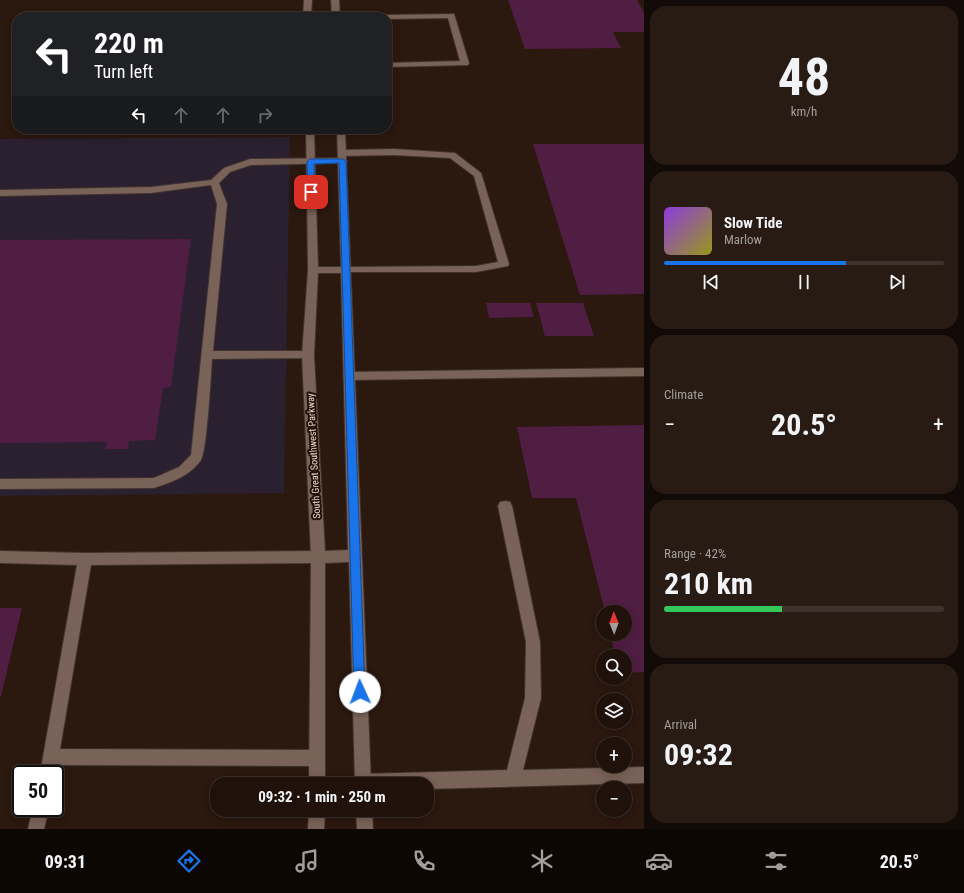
<!DOCTYPE html>
<html lang="en">
<head>
<meta charset="utf-8">
<style>
	:root { --surface:#20120b; --page:#281b14; --text:#f1f3f6; --muted:#a29e9d; --line:#3d322c; --accent:#1a73e8 }
	body { margin:0; font-family:"Roboto Condensed",sans-serif; background:var(--page); color:var(--text); height:100vh; display:flex; flex-direction:column; font-size:15px; white-space:nowrap }
	* { box-sizing:border-box; margin:0 }
	p { font-size:13px; color:var(--muted) }
	.icon { flex:none; width:22px; height:22px; fill:none; stroke:currentColor; stroke-width:2; stroke-linecap:round; stroke-linejoin:round }
	.map { position:relative; flex:1; overflow:hidden }
	.details { display:flex; flex-direction:column; gap:6px; padding:6px; background:#120a06; width:320px }
	.details>* { flex:none }
	.banner { position:absolute; left:12px; top:12px; width:380px; height:122px; border-radius:16px; box-shadow:0 2px 10px #0003,0 0 0 1px var(--line); background:#202124; color:#fff; overflow:hidden }
	.needle { width:26px; rotate:359deg }
	.tools { position:absolute; left:596px; top:605px; display:grid; gap:8px }
	.tools a { display:grid; place-items:center; width:36px; height:36px; border-radius:50%; background:var(--surface); box-shadow:0 2px 10px #0003,0 0 0 1px var(--line); font-size:20px }
	.speed { position:absolute; left:12px; top:765px; display:flex; gap:8px; font-size:20px; font-weight:700; text-align:center }
	.speed>* { display:grid; place-content:center; width:52px; height:52px; border-radius:50%; background:var(--surface); box-shadow:0 2px 10px #0003,0 0 0 1px var(--line); line-height:1 }
	.speed .limit { border:2px solid #111; border-radius:6px; background:#fff; color:#111 }
	.pin { position:absolute; display:grid; place-items:center; width:34px; height:34px; color:#fff; margin:-17px; border-radius:8px; box-shadow:0 2px 6px #0006 }
	.me { position:absolute; width:44px; margin:-22px; rotate:358deg; stroke-linejoin:round; filter:drop-shadow(0 0 3px #0008) }
	.turn { display:flex; align-items:center; gap:14px; height:84px; padding:0 16px; font-size:18px }
	.turn .icon { width:52px; height:52px; stroke-width:2.5 }
	.turn b { display:block; font-size:28px; line-height:34px }
	.lanes { display:flex; align-items:center; height:38px; padding:0 16px; background:#0003; justify-content:center; gap:20px; direction:ltr }
	.lanes .off { opacity:.35 }
	.big { font-size:30px; font-weight:700; line-height:1.1 }
	.details .widget { flex:1; display:flex; flex-direction:column; justify-content:center; gap:6px; min-width:0; padding:0 14px; border-radius:16px; background:var(--page) }
	.details .dial { align-items:center; gap:0 }
	.dial b { font-size:52px; line-height:1 }
	.song { display:flex; align-items:center; gap:12px }
	.cover { width:48px; height:48px; border-radius:6px; background:linear-gradient(135deg,hsl(270 70% 55%),hsl(60 70% 35%)) }
	.played { height:4px; border-radius:2px; background:linear-gradient(90deg,var(--accent) 65%,var(--line) 65%) }
	.keys { display:flex; justify-content:space-around; direction:ltr }
	.heat { display:flex; justify-content:space-between; align-items:center; font-size:22px; direction:ltr }
	.charge { height:6px; border-radius:3px; background:linear-gradient(90deg,#34c759 42%,var(--line) 0) }
	.trip { position:absolute; left:210px; top:777px; width:224px; height:40px; border-radius:16px; background:var(--surface); box-shadow:0 2px 10px #0003,0 0 0 1px var(--line); font-weight:700; line-height:40px; text-align:center }
	.tab-bar { display:flex; height:64px; justify-content:space-around; align-items:center; background:#0d0704; color:var(--muted) }
	.tab-bar .icon { width:28px; height:28px }
	.tab-bar .on { color:var(--accent) }
	.tab-bar b { font-size:18px; color:var(--text) }
	main { display:flex; flex:1; min-height:0 }
	.map>svg:first-child { display:block }
	.industrial { fill:#2a202f }
	.building { fill:#501d43 }
	.lines { fill:none; stroke-linecap:round; stroke-linejoin:round }
	.service-casing { stroke:#41332e; stroke-width:2 }
	.secondary-casing { stroke:#41332e; stroke-width:2 }
	.service { fill:#796257; fill-rule:evenodd }
	.secondary { fill:#796257; fill-rule:evenodd }
	.route { fill:#1a73e8; stroke:#114b97 }
	.labels { text-anchor:middle; stroke-width:4; stroke-linejoin:round; paint-order:stroke }
	.street-label { font-size:10px; fill:#e6d9d2; stroke:#210f06 }
</style>
</head>
<body>
<main>
<div class="map">
<svg width="644" height="829" viewBox="0 0 644 829">
	<rect width="100%" height="100%" fill="#2b180f"/>
	<polygon class="industrial" points="290,137 284,493 0,496 0,139"/>
	<g class="building">
		<polygon points="508,0 637,0 644,13 644,32 613,32 621,48 525,49"/>
		<polygon points="533,144 644,144 644,294 580,295"/>
		<polygon points="191,239 171,387 163,388 155,440 129,441 128,449 105,449 107,442 0,443 0,240"/>
		<polygon points="486,303 530,303 534,317 489,318"/>
		<polygon points="536,303 583,303 594,336 545,336"/>
		<polygon points="644,425 644,672 625,673 625,656 615,656 610,634 625,634 625,612 605,612 576,498 532,498 517,427"/>
		<polygon points="0,608 22,608 1,696 0,696"/>
	</g>
	<g class="lines">
		<defs>
			<g id="service">
				<polygon points="454,14 469,63 468,65 387,67 387,63 460,61 448,18 387,19 387,17 383,17 384,15"/>
				<polygon points="394,149 455,153 481,173 509,264 508,266 476,272 341,272 340,270 341,268 345,267 476,266 498,262 474,176 450,158 394,155 342,156 338,153 342,150"/>
				<path d="M343 158 347 161 346 163 251 165 230 172 219 183 227 204 213 351H308L314 355 312 358 212 359C211 375 207 451 201 460 190 476 172 482 154 488L0 489V479L154 478 179 467 191 455 217 204 211 185 151 193 0 196V190L151 187 211 180 224 168 250 159Z"/>
				<polygon points="644,368 644,376 349,380 343,376 349,372"/>
				<polygon points="505,501 510,502 512,506 540,642 541,698 523,770 644,767 644,783 427,789 427,784 356,784 357,776 363,774 507,770 525,698 526,642 498,506 500,502"/>
				<polygon points="0,551 85,553 318,551 323,553 325,557 323,561 318,563 91,565 60,749 317,750 323,752 325,758 323,764 317,766 58,765 55,777 55,774 40,774 77,565 0,563"/>
				<polygon points="33,808 49,808 44,829 28,829"/>
			</g>
			<g id="secondary">
				<polygon points="304,0 312,0 311,17 303,17"/>
				<polygon points="331,0 339,0 340,17 332,17"/>
				<path d="M306 129H314L318 267H341L337 129H345L371 784H355L349 562 325 563V784H309L311 557 302 355 308 270ZM318 273H341L348 550 325 551 314 355Z"/>
				<polygon points="309,810 325,810 324,829 308,829"/>
				<polygon points="356,810 372,810 373,829 357,829"/>
			</g>
		</defs>
		<use href="#service" class="service-casing"/>
		<use href="#secondary" class="secondary-casing"/>
		<use href="#service" class="service"/>
		<use href="#secondary" class="secondary"/>
	</g>
	<polygon class="route" points="310,159 343,159 346,161 365,692 364,696 360,697 355,696 354,692 339,163 314,164 315,192 311,195 308,192 307,162"/>
	<g class="labels">
		<g class="street-label">
			<text transform="translate(313 456) rotate(-93)" y="4">South Great Southwest Parkway</text>
		</g>
	</g>
</svg>
<div class="tools">
<a><svg class="needle" viewBox="-14 -14 28 28"><path d="M0-13l5 13h-10z" fill="#e53935"/><path d="M0 13l5-13h-10z" fill="#a29e9d"/></svg></a>
<a><svg class="icon" aria-label="search" viewBox="0 0 24 24"><circle cx="10" cy="10" r="6"/><path d="M15 15l6 6"/></svg></a>
<a><svg class="icon" aria-label="layers" viewBox="0 0 24 24"><path d="M12 4l9 5-9 5-9-5zM3 14l9 5 9-5"/></svg></a>
<a>+</a>
<a>−</a>
</div>
<div class="speed"><div class="limit">50</div></div>
<div class="pin" style="left:311px;top:192px;background:#d93025"><svg class="icon" aria-label="arrive" viewBox="0 0 24 24"><path d="M6 21V4h12l-3 4 3 4H6"/></svg></div>
<svg class="me" style="left:360px;top:692px" viewBox="-20 -20 40 40"><circle r="19" fill="#fff"/><path d="M0-13L10 11 0 6-10 11z" fill="#1a73e8"/></svg>
<div class="trip">09:32 · 1 min · 250 m</div>
<div class="banner">
<div class="turn"><svg class="icon" aria-label="left" viewBox="0 0 24 24"><path d="M17 20v-9H6M10 6l-5 5 5 5"/></svg><div><b>220 m</b>Turn left</div></div>
<div class="lanes"><svg class="icon" aria-label="left" viewBox="0 0 24 24"><path d="M17 20v-9H6M10 6l-5 5 5 5"/></svg><svg class="icon off" aria-label="ahead" viewBox="0 0 24 24"><path d="M12 20V5M6 11l6-6 6 6"/></svg><svg class="icon off" aria-label="ahead" viewBox="0 0 24 24"><path d="M12 20V5M6 11l6-6 6 6"/></svg><svg class="icon off" aria-label="right" viewBox="0 0 24 24"><path d="M7 20v-9h11M14 6l5 5-5 5"/></svg></div>
</div>
</div>
<section class="details">
<div class="widget dial"><b>48</b><p>km/h</p></div>
<div class="widget">
<div class="song"><i class="cover"></i><div><b>Slow Tide</b><p>Marlow</p></div></div>
<div class="played"></div>
<div class="keys"><svg class="icon" aria-label="previous" viewBox="0 0 24 24"><path d="M18 5L8 12l10 7zM5 5v14"/></svg><svg class="icon" aria-label="pause" viewBox="0 0 24 24"><path d="M8 5v14M16 5v14"/></svg><svg class="icon" aria-label="next" viewBox="0 0 24 24"><path d="M6 5l10 7-10 7zM19 5v14"/></svg></div>
</div>
<div class="widget"><p>Climate</p>
<div class="heat"><a>−</a><b class="big">20.5°</b><a>+</a></div>
</div>
<div class="widget"><p>Range · 42%</p><b class="big">210 km</b><div class="charge"></div></div>
<div class="widget"><p>Arrival</p><b class="big">09:32</b></div>
</section>
</main>
<nav class="tab-bar">
<b>09:31</b>
<svg class="icon on" aria-label="directions" viewBox="0 0 24 24"><path d="M12 3l9 9-9 9-9-9zM9 14v-3h6M13 9l2 2-2 2"/></svg>
<svg class="icon" aria-label="music" viewBox="0 0 24 24"><path d="M9 18V5l10-2v13"/><circle cx="6" cy="18" r="3"/><circle cx="16" cy="16" r="3"/></svg>
<svg class="icon" aria-label="phone" viewBox="0 0 24 24"><path d="M5 4h4l2 5-3 2q2 4 5 5l2-3 5 2v4C11 20 4 13 5 4z"/></svg>
<svg class="icon" aria-label="climate" viewBox="0 0 24 24"><path d="M12 3v18M4 7l16 10M4 17L20 7"/></svg>
<svg class="icon" aria-label="car" viewBox="0 0 24 24"><path d="M5 17H2v-5l4-1 3-4h7l3 4 3 1v5h-3M9 17h6M6 11h13"/><circle cx="7" cy="17" r="2"/><circle cx="17" cy="17" r="2"/></svg>
<svg class="icon" aria-label="filters" viewBox="0 0 24 24"><path d="M4 7h16M4 17h16"/><circle cx="9" cy="7" r="2"/><circle cx="15" cy="17" r="2"/></svg>
<b>20.5°</b>
</nav>
</body>
</html>
